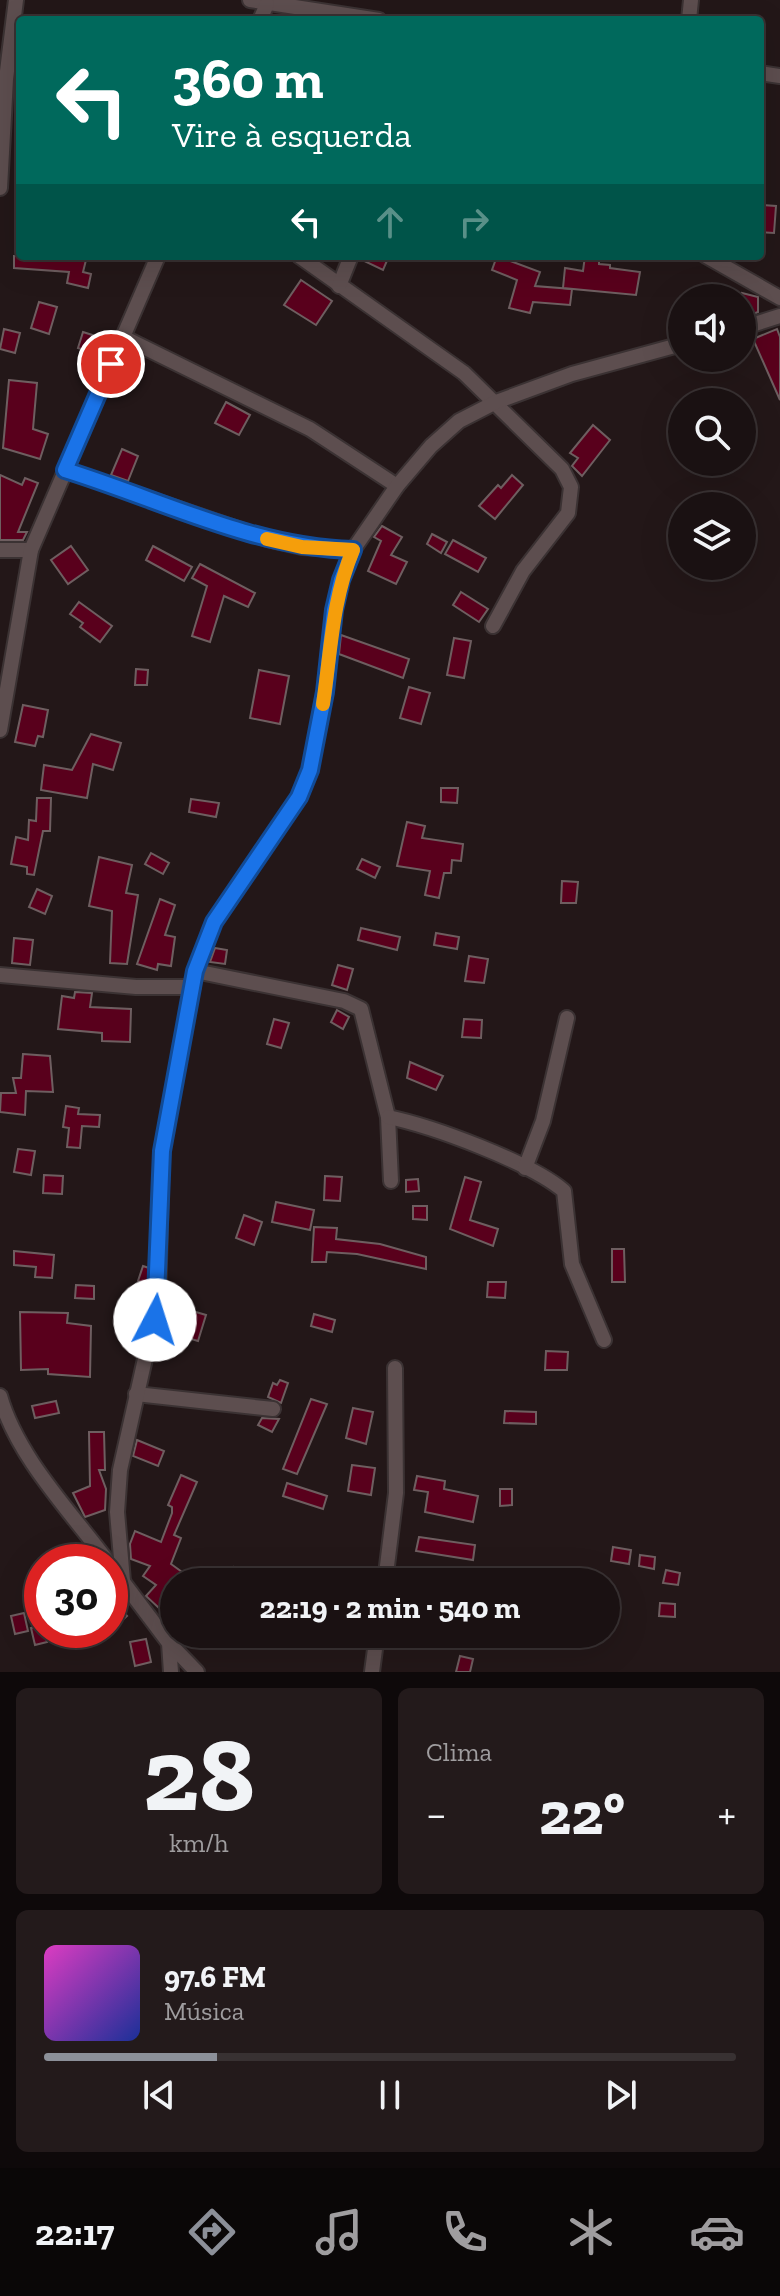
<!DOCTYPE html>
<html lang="pt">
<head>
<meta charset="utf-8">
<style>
	:root { --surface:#1a1112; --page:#231a1b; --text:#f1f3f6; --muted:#9f9d9f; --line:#383132; --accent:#8c9099 }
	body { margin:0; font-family:"Zilla Slab",serif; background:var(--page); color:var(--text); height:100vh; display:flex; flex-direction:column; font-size:30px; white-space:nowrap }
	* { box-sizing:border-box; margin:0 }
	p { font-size:26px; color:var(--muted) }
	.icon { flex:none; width:44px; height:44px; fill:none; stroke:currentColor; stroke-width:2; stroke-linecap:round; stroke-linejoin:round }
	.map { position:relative; height:1672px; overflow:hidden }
	.drawer { display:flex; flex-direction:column; gap:16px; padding:16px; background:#0e090a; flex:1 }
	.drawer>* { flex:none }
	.banner { position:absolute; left:16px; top:16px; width:748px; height:244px; border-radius:8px; box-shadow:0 8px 32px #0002,0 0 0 2px var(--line); background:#00695c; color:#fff; overflow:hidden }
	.buttons { position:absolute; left:668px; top:284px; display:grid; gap:16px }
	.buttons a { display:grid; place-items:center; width:88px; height:88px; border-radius:50%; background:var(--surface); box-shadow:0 8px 32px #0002,0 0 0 2px var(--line); font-size:40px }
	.speed { position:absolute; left:24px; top:1544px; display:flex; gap:16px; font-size:40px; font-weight:700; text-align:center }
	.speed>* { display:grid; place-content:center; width:104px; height:104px; border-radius:50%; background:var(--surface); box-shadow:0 8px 32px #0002,0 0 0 2px var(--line); line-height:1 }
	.speed .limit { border:12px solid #d22; background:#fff; color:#111 }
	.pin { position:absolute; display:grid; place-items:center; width:68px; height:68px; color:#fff; margin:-34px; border:4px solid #fff; border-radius:50%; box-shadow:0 2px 8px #0007 }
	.me { position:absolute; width:88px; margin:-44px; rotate:5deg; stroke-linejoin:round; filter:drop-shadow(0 0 6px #0008) }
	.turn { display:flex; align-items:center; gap:28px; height:168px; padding:0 24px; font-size:36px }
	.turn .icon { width:104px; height:104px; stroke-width:2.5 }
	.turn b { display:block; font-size:56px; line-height:68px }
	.lanes { display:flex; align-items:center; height:76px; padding:0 24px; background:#0003; justify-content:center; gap:40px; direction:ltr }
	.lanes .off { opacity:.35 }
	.big { font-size:60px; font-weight:700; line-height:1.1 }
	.drawer .card { flex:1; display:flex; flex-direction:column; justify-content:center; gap:12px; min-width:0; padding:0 28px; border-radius:12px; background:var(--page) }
	.drawer .dial { align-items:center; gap:0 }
	.dial b { font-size:104px; line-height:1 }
	.song { display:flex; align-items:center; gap:24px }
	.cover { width:96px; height:96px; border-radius:12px; background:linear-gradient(135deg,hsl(310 70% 55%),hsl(230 70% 35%)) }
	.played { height:8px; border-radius:4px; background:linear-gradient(90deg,var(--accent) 25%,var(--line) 25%) }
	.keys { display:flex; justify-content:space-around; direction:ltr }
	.heat { display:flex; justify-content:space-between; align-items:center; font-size:44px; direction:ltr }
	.drawer .tiles { flex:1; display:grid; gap:16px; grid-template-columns:1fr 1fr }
	.card:last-child { grid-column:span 2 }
	.trip { position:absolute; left:160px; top:1568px; width:460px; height:80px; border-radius:40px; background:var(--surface); box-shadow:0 8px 32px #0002,0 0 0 2px var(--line); font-weight:700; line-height:80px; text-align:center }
	.tab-bar { display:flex; height:128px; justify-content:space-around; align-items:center; background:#0a0707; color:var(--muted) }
	.tab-bar .icon { width:56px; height:56px }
	.tab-bar .selected { color:var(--accent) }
	.tab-bar b { font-size:36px; color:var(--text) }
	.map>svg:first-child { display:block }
	.building { fill:#59001c; stroke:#6e5e60; stroke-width:2 }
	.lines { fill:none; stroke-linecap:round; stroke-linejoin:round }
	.minor-casing { stroke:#3b3233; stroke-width:18 }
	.minor { stroke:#5d4e4f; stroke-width:14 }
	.route-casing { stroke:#114b97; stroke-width:20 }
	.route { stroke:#1a73e8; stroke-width:14 }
	.slow { stroke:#f59e0b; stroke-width:14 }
</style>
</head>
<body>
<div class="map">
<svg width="780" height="1672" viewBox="0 0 780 1672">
	<rect width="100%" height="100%" fill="#231718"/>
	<g class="building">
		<polygon points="761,205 776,206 774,233 760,232"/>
		<polygon points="14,256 87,256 83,272 91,274 88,288 67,283 69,272 14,268"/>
		<polygon points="361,256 389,256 383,270 360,259"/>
		<polygon points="497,256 540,272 535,286 572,289 570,305 533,302 530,313 509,308 517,280 492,270"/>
		<polygon points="585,256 599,258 599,264 610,265 610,268 640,272 636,295 563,288 565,268 583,271"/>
		<polygon points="301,280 332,301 316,325 284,305"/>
		<polygon points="742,293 758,297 758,312 742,318"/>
		<polygon points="39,302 57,307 49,334 31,328"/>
		<polygon points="4,329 20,333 15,353 0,349"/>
		<polygon points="777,329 780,337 780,400 753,339"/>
		<polygon points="83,332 108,340 103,356 78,348"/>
		<polygon points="9,380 37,383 33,429 48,434 40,459 3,448"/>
		<polygon points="226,402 250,415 239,435 215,423"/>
		<polygon points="593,425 610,440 582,476 572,466 578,458 570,453"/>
		<polygon points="122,449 138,456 128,481 111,475"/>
		<polygon points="0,475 22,485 25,478 38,483 18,532 27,532 23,540 0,540"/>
		<polygon points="512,475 523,485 495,519 479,506 498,485 501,488"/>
		<polygon points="382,526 402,537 391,555 407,562 396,584 368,571 381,541 374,537"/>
		<polygon points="432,534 447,542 441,553 427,544"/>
		<polygon points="453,540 486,558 478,572 445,554"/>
		<polygon points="71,546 88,570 68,584 51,560"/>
		<polygon points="153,546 192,567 184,581 146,560"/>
		<polygon points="200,564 255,593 248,607 224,596 210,642 192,636 207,586 192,578"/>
		<polygon points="461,592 488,609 479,622 453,605"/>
		<polygon points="79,602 112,626 100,642 80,627 83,623 70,614"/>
		<polygon points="341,635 409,659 403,678 339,654"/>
		<polygon points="454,638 471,641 464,678 447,675"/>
		<polygon points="136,669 148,670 147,685 135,685"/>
		<polygon points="259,670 289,676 280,724 250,718"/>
		<polygon points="409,687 430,693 421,724 400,718"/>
		<polygon points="23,705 48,710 43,737 38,736 35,746 15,742"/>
		<polygon points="91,734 121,743 113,770 93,764 87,798 41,790 44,765 72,770"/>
		<polygon points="441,788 458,788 457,803 441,802"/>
		<polygon points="37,798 51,798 50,831 43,831 34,875 27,874 27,867 11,864 16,837 28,840 29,820 36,821"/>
		<polygon points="191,799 219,803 216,817 189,812"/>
		<polygon points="407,822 425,826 422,838 463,844 461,861 452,860 451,873 444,873 439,898 425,895 430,871 397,866"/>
		<polygon points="151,853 169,863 163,874 145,864"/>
		<polygon points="99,857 132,865 126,893 138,895 127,964 110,963 112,911 89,906"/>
		<polygon points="362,859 380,867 375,878 357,869"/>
		<polygon points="562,881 578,882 576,903 561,903"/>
		<polygon points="37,889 52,896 45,914 29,907"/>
		<polygon points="160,899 175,905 165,935 175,937 171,966 158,964 157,970 137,964"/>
		<polygon points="361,928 400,937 397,950 358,940"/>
		<polygon points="436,933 459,937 457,949 434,945"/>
		<polygon points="14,938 33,940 30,965 12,963"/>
		<polygon points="215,948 227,950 225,964 210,962"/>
		<polygon points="469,956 488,959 484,983 465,981"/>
		<polygon points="338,965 353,969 347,990 332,985"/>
		<polygon points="75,992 92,993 90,1007 131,1009 130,1042 102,1041 102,1033 58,1029 62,996 74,998"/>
		<polygon points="337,1010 349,1017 343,1029 331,1022"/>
		<polygon points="274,1019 289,1023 281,1048 267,1044"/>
		<polygon points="464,1019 482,1020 481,1038 462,1037"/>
		<polygon points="23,1054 50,1056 53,1092 26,1091 25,1115 0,1112 1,1093 16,1093 13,1078 21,1078"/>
		<polygon points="410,1062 443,1076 436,1090 407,1078"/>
		<polygon points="66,1106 79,1108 78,1114 100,1115 99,1127 82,1126 80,1148 67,1147 69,1128 63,1127"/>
		<polygon points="18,1149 35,1151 31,1175 14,1172"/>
		<polygon points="44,1175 63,1176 62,1194 43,1193"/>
		<polygon points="325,1176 342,1177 340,1201 324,1200"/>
		<polygon points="465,1177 481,1182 470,1220 498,1229 493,1246 450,1229"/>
		<polygon points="418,1179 419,1191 406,1192 406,1180"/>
		<polygon points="276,1202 314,1210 310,1230 272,1222"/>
		<polygon points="413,1206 427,1206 427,1220 413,1219"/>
		<polygon points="244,1215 262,1222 254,1245 236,1238"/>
		<polygon points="314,1227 337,1228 336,1239 380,1244 426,1257 426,1269 357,1254 327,1252 326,1262 312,1262"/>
		<polygon points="612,1249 624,1249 625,1282 612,1282"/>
		<polygon points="14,1251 54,1255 52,1278 35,1277 36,1267 14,1265"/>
		<polygon points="143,1266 149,1268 148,1285 138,1281"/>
		<polygon points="488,1282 506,1282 505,1298 487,1297"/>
		<polygon points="76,1285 94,1286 94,1299 75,1298"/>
		<polygon points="179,1307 206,1315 198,1341 171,1333"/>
		<polygon points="20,1312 68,1313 67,1323 91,1326 90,1377 48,1374 48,1369 21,1370"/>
		<polygon points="314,1314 335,1320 332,1332 311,1326"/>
		<polygon points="546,1351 568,1352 567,1370 545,1370"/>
		<polygon points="280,1380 288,1383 281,1403 268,1397 273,1383 277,1385"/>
		<polygon points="311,1399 327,1404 297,1474 283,1469"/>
		<polygon points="56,1401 59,1413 35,1418 32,1406"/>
		<polygon points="353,1408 373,1412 366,1444 346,1438"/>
		<polygon points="505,1411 536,1412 536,1424 504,1423"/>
		<polygon points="262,1418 279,1419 272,1432 258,1425"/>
		<polygon points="89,1432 104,1432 105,1470 99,1470 106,1489 105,1510 85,1517 73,1493 90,1486"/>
		<polygon points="137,1440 164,1451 158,1466 133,1456"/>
		<polygon points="352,1465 375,1468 371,1495 348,1491"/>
		<polygon points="181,1475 197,1482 174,1535 181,1538 171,1564 182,1572 168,1593 174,1596 174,1622 146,1596 156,1585 143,1576 150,1566 131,1559 130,1544 135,1531 161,1542 172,1513 172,1507 168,1505"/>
		<polygon points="417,1476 445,1481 444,1489 478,1496 473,1522 425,1512 428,1492 414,1490"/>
		<polygon points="287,1483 327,1496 323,1509 283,1496"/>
		<polygon points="500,1489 512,1489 512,1505 500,1506"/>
		<polygon points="419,1537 475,1545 473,1560 416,1551"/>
		<polygon points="613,1547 631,1550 629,1564 611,1561"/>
		<polygon points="640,1555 655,1557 654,1569 639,1566"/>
		<polygon points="234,1567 272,1580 272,1582 229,1582"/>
		<polygon points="666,1570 680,1573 678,1585 663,1583"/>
		<polygon points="660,1603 675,1604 675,1617 659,1616"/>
		<polygon points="116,1604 127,1616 110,1631 110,1612"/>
		<polygon points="24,1613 28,1631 15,1634 11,1616"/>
		<polygon points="42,1625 47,1642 35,1645 31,1628"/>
		<polygon points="146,1639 151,1662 135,1666 130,1642"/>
		<polygon points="460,1656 473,1659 470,1672 456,1672"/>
	</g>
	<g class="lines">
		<defs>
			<g id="minor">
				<polyline points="250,0 379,20"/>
				<polyline points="260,20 267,4"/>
				<polyline points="689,20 691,0"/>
				<polyline points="760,73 780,76"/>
				<polyline points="0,188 6,79 16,0"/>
				<polyline points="299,256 464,373 562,469 571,487 568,513 523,571 493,626"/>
				<polyline points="706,256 780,298"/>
				<polyline points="339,286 351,256"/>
				<polyline points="742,328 780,316"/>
				<polyline points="123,337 310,429 397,486"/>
				<polyline points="65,470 267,539 302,547 353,550"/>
				<polyline points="0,550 31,550"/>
				<polyline points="0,730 31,550 158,256"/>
				<polyline points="195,971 344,1001 361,1009 388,1117 391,1181"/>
				<polyline points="0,975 136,987 193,987"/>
				<path d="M388 1117C432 1126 530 1162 564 1191L572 1264 604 1340"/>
				<polyline points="525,1168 543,1121 567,1018"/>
				<polyline points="136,1394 273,1409"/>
				<path d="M0 1396C17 1457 71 1512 108 1562"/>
				<polyline points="117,1574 169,1643 171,1672"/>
				<polyline points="123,1581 117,1512 120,1470 158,1301 162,1151 195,971 214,922 299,797 310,770 325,692 334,610 341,580 353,550 397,486 431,446 459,421 496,402 572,374 682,344"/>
				<polyline points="385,1582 396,1493 395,1368"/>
				<polyline points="169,1643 197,1672"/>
				<polyline points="372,1672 377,1634"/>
			</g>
		</defs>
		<use href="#minor" class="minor-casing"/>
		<use href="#minor" class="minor"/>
	</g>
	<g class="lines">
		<defs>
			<path id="route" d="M111 364 65 470C159 499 254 548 353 550L341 580 334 610 325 692 310 770 299 797 214 922 195 971 162 1151 155 1320"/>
		</defs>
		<use href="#route" class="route-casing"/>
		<use href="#route" class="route"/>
		<path class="slow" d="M267 539 302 547 353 550C332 600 331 651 323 704"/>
	</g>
</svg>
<div class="buttons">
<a><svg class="icon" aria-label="sound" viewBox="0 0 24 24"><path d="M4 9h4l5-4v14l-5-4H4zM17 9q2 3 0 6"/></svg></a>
<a><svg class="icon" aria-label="search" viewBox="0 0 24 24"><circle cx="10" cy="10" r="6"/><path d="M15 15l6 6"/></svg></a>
<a><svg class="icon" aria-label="layers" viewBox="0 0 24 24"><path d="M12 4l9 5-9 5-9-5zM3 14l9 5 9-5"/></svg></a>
</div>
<div class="speed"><div class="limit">30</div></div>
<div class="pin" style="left:111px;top:364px;background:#d93025"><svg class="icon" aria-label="arrive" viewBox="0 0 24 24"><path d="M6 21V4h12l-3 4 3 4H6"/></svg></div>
<svg class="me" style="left:155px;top:1320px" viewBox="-20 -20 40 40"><circle r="19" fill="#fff"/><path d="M0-13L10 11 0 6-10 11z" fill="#1a73e8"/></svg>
<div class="trip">22:19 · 2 min · 540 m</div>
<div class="banner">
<div class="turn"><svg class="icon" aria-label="left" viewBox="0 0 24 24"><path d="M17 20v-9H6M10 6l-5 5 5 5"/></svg><div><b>360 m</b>Vire à esquerda</div></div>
<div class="lanes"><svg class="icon" aria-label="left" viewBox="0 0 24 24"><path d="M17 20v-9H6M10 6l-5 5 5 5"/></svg><svg class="icon off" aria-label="ahead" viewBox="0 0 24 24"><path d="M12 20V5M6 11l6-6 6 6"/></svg><svg class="icon off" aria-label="right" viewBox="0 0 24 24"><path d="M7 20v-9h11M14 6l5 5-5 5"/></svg></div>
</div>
</div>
<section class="drawer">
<div class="tiles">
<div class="card dial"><b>28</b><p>km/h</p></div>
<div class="card"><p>Clima</p>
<div class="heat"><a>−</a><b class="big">22°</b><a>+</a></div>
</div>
<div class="card">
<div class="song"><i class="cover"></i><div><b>97.6 FM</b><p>Música</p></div></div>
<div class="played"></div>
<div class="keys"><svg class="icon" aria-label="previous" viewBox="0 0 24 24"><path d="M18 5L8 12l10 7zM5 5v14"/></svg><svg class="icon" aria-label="pause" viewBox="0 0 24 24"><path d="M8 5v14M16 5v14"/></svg><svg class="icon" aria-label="next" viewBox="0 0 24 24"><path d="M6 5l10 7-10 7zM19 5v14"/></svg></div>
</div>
</div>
</section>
<nav class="tab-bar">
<b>22:17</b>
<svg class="icon selected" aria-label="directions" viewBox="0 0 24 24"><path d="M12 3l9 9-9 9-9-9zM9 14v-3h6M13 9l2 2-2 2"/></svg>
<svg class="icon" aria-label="music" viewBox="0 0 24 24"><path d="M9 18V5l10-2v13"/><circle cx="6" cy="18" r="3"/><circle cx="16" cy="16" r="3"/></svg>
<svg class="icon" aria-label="phone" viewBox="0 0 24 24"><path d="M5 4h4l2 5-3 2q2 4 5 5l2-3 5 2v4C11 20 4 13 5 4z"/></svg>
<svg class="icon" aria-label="climate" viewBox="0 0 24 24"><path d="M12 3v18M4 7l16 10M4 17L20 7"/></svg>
<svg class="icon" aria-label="car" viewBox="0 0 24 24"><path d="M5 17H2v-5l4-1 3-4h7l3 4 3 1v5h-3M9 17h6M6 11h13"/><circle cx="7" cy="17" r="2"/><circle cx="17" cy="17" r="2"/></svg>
</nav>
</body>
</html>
